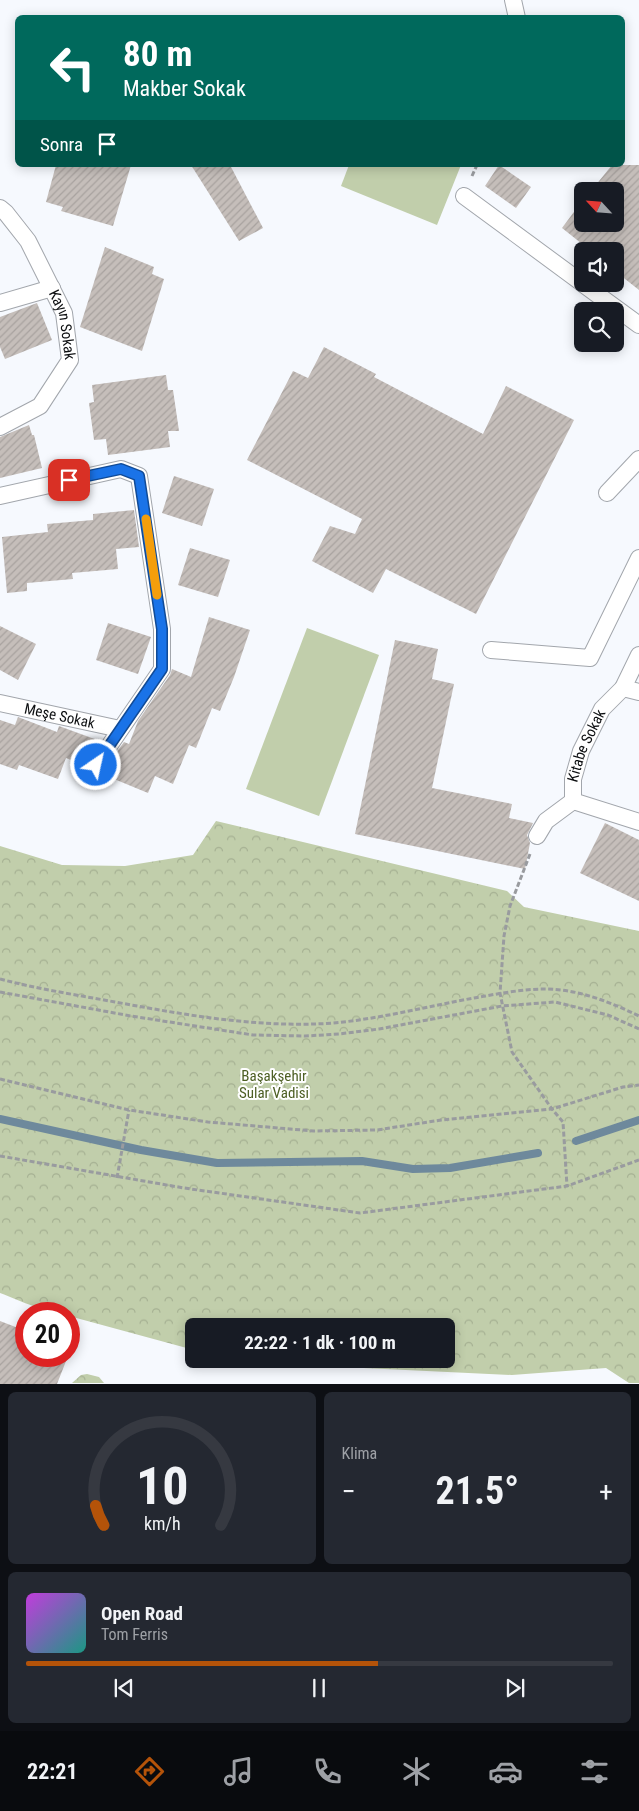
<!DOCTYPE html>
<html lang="tr">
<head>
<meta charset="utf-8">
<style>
	:root { --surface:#171b24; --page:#242831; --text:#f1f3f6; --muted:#9ea1a6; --line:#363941; --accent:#b45309 }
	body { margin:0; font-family:"Roboto Condensed",sans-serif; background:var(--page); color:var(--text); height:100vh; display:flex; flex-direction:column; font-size:19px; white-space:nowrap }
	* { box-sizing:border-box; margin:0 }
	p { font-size:16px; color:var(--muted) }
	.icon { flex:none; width:28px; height:28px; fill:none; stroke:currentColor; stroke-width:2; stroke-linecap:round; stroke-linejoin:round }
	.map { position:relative; height:1384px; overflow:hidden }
	.drawer { display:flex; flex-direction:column; gap:8px; padding:8px; background:#0d0f14; flex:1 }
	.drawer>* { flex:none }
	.hud { position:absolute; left:15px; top:15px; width:610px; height:152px; border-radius:8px; box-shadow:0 2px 12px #0003; background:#00695c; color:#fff; overflow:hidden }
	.needle { width:32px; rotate:296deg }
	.buttons { position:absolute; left:574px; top:182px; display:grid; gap:10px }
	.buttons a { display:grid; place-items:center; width:50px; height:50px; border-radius:8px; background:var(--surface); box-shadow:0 2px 12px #0003; font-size:25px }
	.speed { position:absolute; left:15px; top:1302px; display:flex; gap:10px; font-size:25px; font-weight:700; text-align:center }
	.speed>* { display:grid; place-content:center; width:65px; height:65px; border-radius:50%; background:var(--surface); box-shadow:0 2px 12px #0003; line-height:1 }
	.speed .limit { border:8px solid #d22; background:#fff; color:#111 }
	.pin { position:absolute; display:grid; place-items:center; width:42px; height:42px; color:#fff; margin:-21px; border-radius:10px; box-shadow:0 2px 8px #0006 }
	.me { position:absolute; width:55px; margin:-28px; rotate:34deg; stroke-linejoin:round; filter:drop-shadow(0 0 4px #0008) }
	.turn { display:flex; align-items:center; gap:18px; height:105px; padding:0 25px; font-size:22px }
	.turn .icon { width:65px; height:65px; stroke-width:2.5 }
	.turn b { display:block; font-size:35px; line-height:42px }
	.then { display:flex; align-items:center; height:48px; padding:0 25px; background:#0003; gap:10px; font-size:19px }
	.big { font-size:38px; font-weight:700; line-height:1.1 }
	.drawer .widget { flex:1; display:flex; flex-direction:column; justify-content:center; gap:8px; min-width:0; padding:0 18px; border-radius:8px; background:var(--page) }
	.drawer .dial { align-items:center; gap:0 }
	.dial svg { height:130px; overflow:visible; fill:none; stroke:var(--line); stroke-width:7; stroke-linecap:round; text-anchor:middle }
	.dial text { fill:var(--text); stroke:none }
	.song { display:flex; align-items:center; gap:15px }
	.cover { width:60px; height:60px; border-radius:8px; background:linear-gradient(135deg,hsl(290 70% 55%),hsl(170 70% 35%)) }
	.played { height:5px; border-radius:2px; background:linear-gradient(90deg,var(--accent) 60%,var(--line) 60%) }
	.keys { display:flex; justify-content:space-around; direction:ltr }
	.heat { display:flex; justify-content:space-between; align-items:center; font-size:28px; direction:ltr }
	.drawer .tiles { flex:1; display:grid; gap:8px; grid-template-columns:1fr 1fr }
	.widget:last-child { grid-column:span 2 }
	.trip { position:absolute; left:185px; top:1318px; width:270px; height:50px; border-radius:8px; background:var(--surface); box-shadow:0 2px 12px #0003; font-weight:700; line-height:50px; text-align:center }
	.menu { display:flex; height:80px; justify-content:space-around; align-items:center; background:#090b0e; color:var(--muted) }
	.menu .icon { width:35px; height:35px }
	.menu .current { color:var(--accent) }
	.menu b { font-size:22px; color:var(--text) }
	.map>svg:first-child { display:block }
	.forest { fill:url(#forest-crowns) }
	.pitch { fill:#c1ceab }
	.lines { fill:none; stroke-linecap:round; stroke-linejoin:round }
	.stream { stroke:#6e899c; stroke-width:8 }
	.building { fill:url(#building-hatch) }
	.service-casing { stroke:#a2a6ac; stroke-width:18 }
	.path { stroke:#999b9f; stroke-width:3; stroke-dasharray:5 2.5; stroke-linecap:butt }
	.service { stroke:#fff; stroke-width:16 }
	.route-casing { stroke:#114b97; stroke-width:12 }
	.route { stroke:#1a73e8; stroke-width:9 }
	.slow { stroke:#f59e0b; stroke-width:9 }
	.labels { text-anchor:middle; stroke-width:4; stroke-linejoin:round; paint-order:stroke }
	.street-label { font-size:15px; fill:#0d0f11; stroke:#fff }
	.park-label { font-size:15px; fill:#4d5f24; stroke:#fff }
</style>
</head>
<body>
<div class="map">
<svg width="639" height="1384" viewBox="0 0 639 1384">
	<defs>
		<pattern id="forest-crowns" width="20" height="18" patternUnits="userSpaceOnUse" patternTransform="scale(1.25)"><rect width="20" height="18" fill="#c1ceab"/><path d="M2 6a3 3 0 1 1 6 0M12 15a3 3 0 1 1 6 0" fill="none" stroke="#a5b092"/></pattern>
		<pattern id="building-hatch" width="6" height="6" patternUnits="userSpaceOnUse" patternTransform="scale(1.25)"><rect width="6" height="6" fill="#c5beba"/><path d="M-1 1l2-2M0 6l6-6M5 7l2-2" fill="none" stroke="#a8a29f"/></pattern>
	</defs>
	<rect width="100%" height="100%" fill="#f6f9fe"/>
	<g class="forest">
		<path d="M216 821 507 891 524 907 639 931V1383H629L606 1368 512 1375 237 1362 224 1359H446V1326H194V1350L69 1316V1314C46 1314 22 1301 0 1293V846L62 865 125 866 193 855Z"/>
		<polygon points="87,1374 99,1377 104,1383 72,1383 81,1375"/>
	</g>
	<g class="pitch">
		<polygon points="349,165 461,165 437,225 341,186"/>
		<polygon points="307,628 379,655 319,816 246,789"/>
	</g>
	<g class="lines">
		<g class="stream">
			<polyline points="0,1119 141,1150 217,1163 362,1161 413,1169 450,1168 538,1153"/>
			<polyline points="576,1141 639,1120"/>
		</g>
	</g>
	<g class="building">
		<polygon points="56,165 131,165 113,226 61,211 63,207 46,202"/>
		<polygon points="191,165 230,165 263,228 239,241"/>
		<polygon points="499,165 531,187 516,208 485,186"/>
		<polygon points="612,165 639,165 639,290 615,271 615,251 591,251 562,228 582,201 582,224 615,224 615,191 591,191"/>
		<polygon points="105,247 154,267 152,274 164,279 142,351 80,327"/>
		<polygon points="37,303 52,340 5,359 0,347 0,317"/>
		<polygon points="324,347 376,374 374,377 483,434 506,386 574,420 476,614 386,569 373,593 312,561 330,526 355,534 362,519 247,460 293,371 308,378"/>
		<polygon points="166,375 168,390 173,390 179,431 168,431 170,447 108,455 106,439 94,440 89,403 94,402 92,385"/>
		<polygon points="29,425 32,435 34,435 42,468 0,478 0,437"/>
		<polygon points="174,476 214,489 202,526 162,513"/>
		<polygon points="134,510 139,547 116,549 118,569 72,573 73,579 27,583 27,591 7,593 2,537 48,532 47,524 93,520 93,514"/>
		<polygon points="190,548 230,560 218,597 178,585"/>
		<polygon points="209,617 250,630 234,677 220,711 212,708 196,748 189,745 173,784 155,776 148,793 114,779 115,777 102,772 124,742 129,744 138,721 170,675 172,669 191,677"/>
		<polygon points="108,623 151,637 138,674 96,660"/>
		<polygon points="0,626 36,644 18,680 0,670"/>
		<polygon points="395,640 438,649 432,679 454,684 432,788 512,804 509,818 533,823 527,835 530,843 525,869 355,834"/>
		<polygon points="18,717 57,732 59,726 100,741 88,759 86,766 66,758 58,779 19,765 17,770 0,764 0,720 15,725"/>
		<polygon points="605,823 639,840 639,901 580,873"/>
		<polygon points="0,1321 26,1331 26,1356 68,1356 57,1384 0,1384"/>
	</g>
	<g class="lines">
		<defs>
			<g id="service">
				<polyline points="513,0 517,18"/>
				<polyline points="464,196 582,283"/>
				<path id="s1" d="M0 208 6 213 28 241 64 313 70 360 40 406 0 427"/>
				<polyline points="583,284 639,325"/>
				<polyline points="0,303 52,288"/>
				<polyline points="607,493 639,459"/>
				<polyline points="0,496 121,469 139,476 162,629 162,669 96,765"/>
				<polyline points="491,650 590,658 639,558"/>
				<polyline points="623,688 639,692"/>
				<path id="s2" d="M0 703 120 729"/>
				<polyline points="573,801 639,822"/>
				<path id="s3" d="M537 836 546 821 573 801V779L581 751 602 709 623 688 639 655"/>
			</g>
		</defs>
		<use href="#service" class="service-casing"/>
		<g class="path">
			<polyline points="472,176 477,165"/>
			<polyline points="530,854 510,906 504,936 500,993 512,1052 552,1109 563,1122 567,1186"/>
			<path d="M0 979C38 989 77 995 115 1002 181 1014 246 1026 314 1024 364 1023 424 1007 474 998 497 994 522 989 545 989 578 989 610 1002 639 1016"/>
			<polyline points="0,992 131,1016 253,1035 305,1036 339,1034 379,1029 502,1006 555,1002 608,1015 639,1029"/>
			<polyline points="0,1079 129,1110 208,1122 314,1131 377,1130 441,1120 552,1109 623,1087 639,1085"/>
			<polyline points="0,1156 184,1188 360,1213 567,1186 639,1160"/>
			<polyline points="117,1178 129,1110"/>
		</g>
		<use href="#service" class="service"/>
	</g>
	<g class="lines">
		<defs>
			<polyline id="route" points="69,480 121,469 139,476 162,629 162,669 96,765"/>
		</defs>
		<use href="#route" class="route-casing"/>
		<use href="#route" class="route"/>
		<polyline class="slow" points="146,519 157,595"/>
	</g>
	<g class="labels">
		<g class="street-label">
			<text dy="5" stroke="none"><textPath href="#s1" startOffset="135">Kayın Sokak</textPath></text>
			<text dy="5" stroke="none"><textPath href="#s2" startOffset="61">Meşe Sokak</textPath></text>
			<text dy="5" stroke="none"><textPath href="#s3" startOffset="109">Kitabe Sokak</textPath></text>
		</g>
		<g class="park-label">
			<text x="274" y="1081">Başakşehir<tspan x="274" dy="17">Sular Vadisi</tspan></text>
		</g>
	</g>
</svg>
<div class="buttons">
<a><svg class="needle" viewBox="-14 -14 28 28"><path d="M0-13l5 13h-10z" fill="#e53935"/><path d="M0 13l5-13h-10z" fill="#9ea1a6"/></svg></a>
<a><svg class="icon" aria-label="sound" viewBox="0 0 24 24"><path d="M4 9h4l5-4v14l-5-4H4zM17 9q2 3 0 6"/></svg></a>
<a><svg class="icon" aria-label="search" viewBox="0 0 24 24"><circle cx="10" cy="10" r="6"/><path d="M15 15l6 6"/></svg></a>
</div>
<div class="speed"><div class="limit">20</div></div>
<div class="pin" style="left:69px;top:480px;background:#d93025"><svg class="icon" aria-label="arrive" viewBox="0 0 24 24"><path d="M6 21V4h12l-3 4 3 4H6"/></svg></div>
<svg class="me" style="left:96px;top:765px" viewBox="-20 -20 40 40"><circle r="17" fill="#1a73e8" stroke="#fff" stroke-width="3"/><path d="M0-11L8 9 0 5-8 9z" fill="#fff"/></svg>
<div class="trip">22:22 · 1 dk · 100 m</div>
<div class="hud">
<div class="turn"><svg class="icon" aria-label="left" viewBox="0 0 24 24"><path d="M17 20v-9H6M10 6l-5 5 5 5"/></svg><div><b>80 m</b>Makber Sokak</div></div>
<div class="then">Sonra<svg class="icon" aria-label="arrive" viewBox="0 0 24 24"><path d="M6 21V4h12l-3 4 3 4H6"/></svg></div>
</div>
</div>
<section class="drawer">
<div class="tiles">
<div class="widget dial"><svg viewBox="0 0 100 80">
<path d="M14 69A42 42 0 1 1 86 69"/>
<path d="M14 69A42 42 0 0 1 9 57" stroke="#b45309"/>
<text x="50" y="56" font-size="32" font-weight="700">10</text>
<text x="50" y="72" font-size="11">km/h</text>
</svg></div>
<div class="widget"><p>Klima</p>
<div class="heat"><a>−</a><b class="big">21.5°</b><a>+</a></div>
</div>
<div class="widget">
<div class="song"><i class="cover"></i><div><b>Open Road</b><p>Tom Ferris</p></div></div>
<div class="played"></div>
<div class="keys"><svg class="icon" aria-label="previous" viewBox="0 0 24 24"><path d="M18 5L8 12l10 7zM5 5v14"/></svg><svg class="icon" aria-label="pause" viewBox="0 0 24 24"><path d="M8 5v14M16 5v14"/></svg><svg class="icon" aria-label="next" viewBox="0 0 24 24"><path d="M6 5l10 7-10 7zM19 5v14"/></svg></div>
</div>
</div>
</section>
<nav class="menu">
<b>22:21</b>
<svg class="icon current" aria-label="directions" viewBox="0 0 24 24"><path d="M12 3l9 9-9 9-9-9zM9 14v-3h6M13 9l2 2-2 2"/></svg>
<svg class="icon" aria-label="music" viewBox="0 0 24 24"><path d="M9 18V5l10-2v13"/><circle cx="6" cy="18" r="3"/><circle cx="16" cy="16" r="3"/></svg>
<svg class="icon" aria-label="phone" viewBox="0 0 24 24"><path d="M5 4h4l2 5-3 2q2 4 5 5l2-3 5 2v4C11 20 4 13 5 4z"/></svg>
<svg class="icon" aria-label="climate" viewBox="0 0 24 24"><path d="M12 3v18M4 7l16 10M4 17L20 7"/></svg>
<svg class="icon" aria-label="car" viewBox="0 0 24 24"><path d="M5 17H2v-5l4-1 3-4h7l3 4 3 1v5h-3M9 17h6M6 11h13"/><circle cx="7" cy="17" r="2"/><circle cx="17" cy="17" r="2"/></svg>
<svg class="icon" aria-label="filters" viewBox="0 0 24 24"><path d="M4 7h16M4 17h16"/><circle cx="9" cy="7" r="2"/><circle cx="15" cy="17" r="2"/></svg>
</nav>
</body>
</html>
